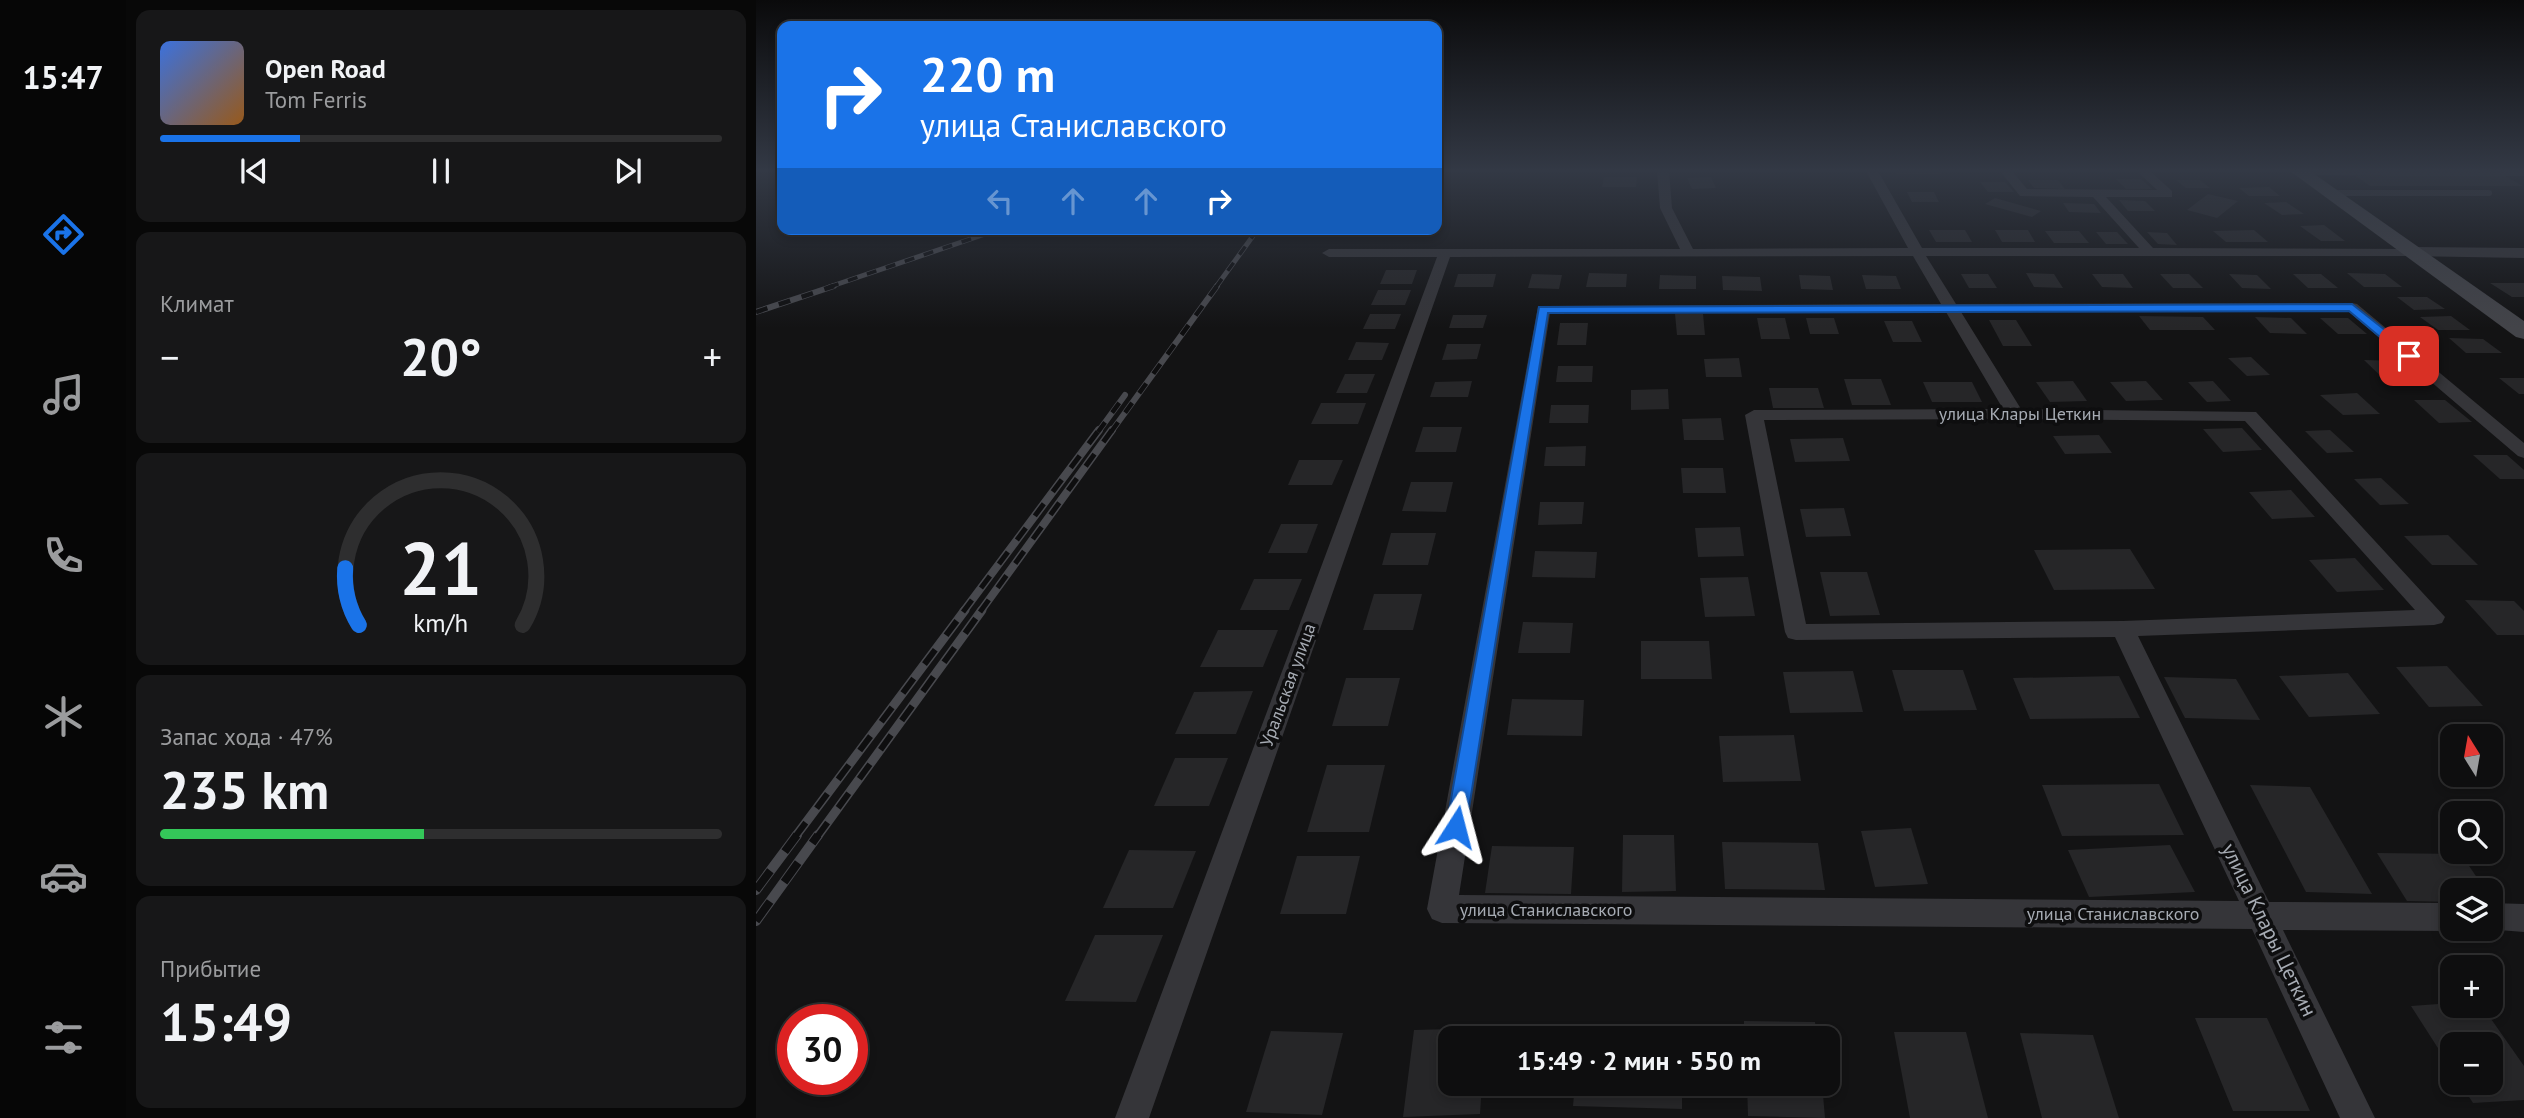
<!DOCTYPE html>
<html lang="ru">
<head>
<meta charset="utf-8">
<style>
	:root { --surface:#0e0e0f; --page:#171718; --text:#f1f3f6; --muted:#9b9c9e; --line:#2e2e2f; --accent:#1a73e8 }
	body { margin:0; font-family:"PT Sans",sans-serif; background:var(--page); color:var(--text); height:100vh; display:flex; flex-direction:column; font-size:26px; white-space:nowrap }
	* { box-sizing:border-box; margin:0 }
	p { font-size:23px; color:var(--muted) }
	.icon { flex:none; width:38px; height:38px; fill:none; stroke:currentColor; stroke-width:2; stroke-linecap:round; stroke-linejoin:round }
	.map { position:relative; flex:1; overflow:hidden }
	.sheet { display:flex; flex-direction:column; gap:10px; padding:10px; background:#080808; width:630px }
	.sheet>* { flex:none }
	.guide { position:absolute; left:21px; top:21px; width:665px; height:214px; border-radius:14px; box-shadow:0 4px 10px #0003,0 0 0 2px var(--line); background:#1a73e8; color:#fff; overflow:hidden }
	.needle { width:46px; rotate:349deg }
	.buttons { position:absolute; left:1684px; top:724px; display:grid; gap:14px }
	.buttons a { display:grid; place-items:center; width:63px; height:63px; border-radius:14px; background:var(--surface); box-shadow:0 4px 10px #0003,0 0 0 2px var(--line); font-size:35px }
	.speed { position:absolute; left:21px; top:1004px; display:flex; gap:14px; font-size:35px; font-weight:700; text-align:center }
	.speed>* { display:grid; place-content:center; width:91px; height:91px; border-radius:50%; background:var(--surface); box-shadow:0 4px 10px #0003,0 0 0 2px var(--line); line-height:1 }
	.speed .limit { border:10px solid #d22; background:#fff; color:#111 }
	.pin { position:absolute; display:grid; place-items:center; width:60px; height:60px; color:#fff; margin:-30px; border-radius:14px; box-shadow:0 4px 10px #0006 }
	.me { position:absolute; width:77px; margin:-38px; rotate:9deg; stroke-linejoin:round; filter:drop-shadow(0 0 5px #0008) }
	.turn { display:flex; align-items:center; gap:24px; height:147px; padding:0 28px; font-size:32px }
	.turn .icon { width:91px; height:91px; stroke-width:2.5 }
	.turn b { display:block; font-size:49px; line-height:60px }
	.lanes { display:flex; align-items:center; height:66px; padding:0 28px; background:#0003; justify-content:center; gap:35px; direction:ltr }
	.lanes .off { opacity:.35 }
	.big { font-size:52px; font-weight:700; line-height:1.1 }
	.sheet .widget { flex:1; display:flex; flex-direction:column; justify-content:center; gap:10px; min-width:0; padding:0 24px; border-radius:14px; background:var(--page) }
	.sheet .dial { align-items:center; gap:0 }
	.dial svg { height:182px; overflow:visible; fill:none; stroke:var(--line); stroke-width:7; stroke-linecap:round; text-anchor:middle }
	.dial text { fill:var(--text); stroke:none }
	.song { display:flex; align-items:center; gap:21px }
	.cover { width:84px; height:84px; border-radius:10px; background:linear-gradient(135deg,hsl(220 70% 55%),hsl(30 70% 35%)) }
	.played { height:7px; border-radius:4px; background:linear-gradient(90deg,var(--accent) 25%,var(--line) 25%) }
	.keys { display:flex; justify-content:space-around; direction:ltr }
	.heat { display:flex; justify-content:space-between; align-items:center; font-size:38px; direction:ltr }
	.charge { height:10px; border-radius:5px; background:linear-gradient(90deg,#34c759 47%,var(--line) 0) }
	.trip { position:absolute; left:682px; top:1026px; width:402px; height:70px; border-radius:14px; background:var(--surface); box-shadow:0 4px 10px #0003,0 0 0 2px var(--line); font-weight:700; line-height:70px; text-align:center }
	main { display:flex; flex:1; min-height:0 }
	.menu { display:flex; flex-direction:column; width:126px; justify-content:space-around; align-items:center; background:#060606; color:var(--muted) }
	.menu .icon { width:49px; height:49px }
	.menu .on { color:var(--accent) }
	.menu b { font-size:32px; color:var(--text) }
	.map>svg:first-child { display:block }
	.building { fill:#262628 }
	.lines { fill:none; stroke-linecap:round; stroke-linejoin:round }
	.service { stroke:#353539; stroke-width:6 }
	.minor { fill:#353539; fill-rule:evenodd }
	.tertiary { fill:#353539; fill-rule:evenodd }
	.secondary { fill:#434449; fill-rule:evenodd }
	.rail-far4-casing { stroke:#48494e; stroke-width:5 }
	.rail-far3-casing { stroke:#48494e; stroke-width:6 }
	.rail-far2-casing { stroke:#48494e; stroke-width:8 }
	.rail-far1-casing { stroke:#48494e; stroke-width:9 }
	.rail-casing { stroke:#48494e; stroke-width:10 }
	.rail-far4 { stroke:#0e0e0f; stroke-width:3.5; stroke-dasharray:10; stroke-linecap:butt }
	.rail-far3 { stroke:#0e0e0f; stroke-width:4.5; stroke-dasharray:12; stroke-linecap:butt }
	.rail-far2 { stroke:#0e0e0f; stroke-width:5; stroke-dasharray:15; stroke-linecap:butt }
	.rail-far1 { stroke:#0e0e0f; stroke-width:6; stroke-dasharray:18; stroke-linecap:butt }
	.rail { stroke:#0e0e0f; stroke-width:8; stroke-dasharray:24; stroke-linecap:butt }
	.route { fill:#1a73e8; stroke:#114b97; stroke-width:2 }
	.labels { text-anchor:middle; stroke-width:7; stroke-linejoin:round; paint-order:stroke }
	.street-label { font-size:18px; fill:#a6abb3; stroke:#0e0e0f }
	.near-street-label { font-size:21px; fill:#a6abb3; stroke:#0e0e0f }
</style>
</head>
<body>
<main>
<nav class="menu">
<b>15:47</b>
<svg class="icon on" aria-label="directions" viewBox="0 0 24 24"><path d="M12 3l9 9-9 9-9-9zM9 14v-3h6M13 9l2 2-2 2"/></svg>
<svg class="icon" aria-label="music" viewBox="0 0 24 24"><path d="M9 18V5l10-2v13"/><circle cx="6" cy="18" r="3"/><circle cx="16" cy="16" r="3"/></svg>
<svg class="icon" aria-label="phone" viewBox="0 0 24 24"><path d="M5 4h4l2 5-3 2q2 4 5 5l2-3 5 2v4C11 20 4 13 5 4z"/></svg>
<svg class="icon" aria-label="climate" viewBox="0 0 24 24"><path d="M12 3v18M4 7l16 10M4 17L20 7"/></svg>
<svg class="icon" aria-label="car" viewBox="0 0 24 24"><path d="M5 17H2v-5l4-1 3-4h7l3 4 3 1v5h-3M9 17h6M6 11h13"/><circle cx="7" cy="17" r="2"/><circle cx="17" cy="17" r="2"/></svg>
<svg class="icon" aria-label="filters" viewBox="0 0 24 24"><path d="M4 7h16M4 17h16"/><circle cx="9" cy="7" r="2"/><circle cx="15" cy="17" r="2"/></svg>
</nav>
<section class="sheet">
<div class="widget">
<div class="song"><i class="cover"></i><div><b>Open Road</b><p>Tom Ferris</p></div></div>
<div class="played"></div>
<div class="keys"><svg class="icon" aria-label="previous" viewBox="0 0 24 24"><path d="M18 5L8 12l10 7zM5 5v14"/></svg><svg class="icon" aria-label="pause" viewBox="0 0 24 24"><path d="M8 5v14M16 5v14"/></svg><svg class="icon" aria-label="next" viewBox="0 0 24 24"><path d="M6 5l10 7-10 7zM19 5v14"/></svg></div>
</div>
<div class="widget"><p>Климат</p>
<div class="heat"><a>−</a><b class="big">20°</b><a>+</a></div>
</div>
<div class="widget dial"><svg viewBox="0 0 100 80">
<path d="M14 69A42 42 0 1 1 86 69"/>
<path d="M14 69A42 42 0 0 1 8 44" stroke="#1a73e8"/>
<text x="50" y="56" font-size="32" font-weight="700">21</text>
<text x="50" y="72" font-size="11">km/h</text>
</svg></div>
<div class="widget"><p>Запас хода · 47%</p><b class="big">235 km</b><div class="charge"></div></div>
<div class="widget"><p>Прибытие</p><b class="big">15:49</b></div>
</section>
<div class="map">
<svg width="1768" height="1118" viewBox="0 0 1768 1118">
	<rect width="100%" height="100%" fill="#131314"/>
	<g class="building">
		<polygon points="1139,171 1184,171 1186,174 1141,174"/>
		<polygon points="1600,176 1749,176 1767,186 1614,186"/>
		<polygon points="848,177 881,177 880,187 846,187"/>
		<polygon points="955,177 960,188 936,189 931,178"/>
		<polygon points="1360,179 1385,179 1396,189 1370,189"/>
		<polygon points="1272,180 1302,180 1309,189 1278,188"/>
		<polygon points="1420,180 1444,180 1454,188 1430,188"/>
		<polygon points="1224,182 1249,182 1258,192 1232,192"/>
		<polygon points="1513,187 1524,196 1493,196 1483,188"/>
		<polygon points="1151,192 1178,192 1183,202 1156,202"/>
		<polygon points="1452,194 1482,201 1461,218 1431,210"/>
		<polygon points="1239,198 1285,211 1276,217 1229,204"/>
		<polygon points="1363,200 1389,201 1399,211 1372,211"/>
		<polygon points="1530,202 1548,214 1526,215 1508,203"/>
		<polygon points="1307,203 1338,204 1345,213 1313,212"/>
		<polygon points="1568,225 1589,241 1565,241 1544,226"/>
		<polygon points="1173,230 1209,230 1216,242 1180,242"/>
		<polygon points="1239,230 1272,230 1279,242 1246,242"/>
		<polygon points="1498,230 1512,242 1470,242 1457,231"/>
		<polygon points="1289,231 1323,231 1333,243 1298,243"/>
		<polygon points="1340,232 1361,232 1372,244 1350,244"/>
		<polygon points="1391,232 1411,233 1421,245 1402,244"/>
		<polygon points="630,270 661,270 656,284 624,284"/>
		<polygon points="833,273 871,274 870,287 830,287"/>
		<polygon points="1270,273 1298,274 1307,288 1278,287"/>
		<polygon points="1591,273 1629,274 1646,287 1608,287"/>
		<polygon points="702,274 740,274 737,287 698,287"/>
		<polygon points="776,274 806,275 803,289 772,288"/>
		<polygon points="1205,274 1232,274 1241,288 1213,288"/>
		<polygon points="1336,274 1367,274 1377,288 1346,287"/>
		<polygon points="1404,274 1433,274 1447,288 1417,288"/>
		<polygon points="1473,274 1501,275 1515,289 1486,288"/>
		<polygon points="1537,274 1565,274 1582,288 1552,288"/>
		<polygon points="904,275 940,276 940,289 903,289"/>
		<polygon points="1043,275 1074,276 1077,290 1045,289"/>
		<polygon points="1106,275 1140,276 1145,289 1110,289"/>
		<polygon points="966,276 1004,277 1006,291 967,290"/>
		<polygon points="1734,283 1768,283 1768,297 1756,297"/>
		<polygon points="622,290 655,290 649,305 615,305"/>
		<polygon points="1641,297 1671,297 1689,309 1658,310"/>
		<polygon points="614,314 645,314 639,329 607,329"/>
		<polygon points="919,314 947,314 949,335 921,335"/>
		<polygon points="697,315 731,315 727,328 693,328"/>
		<polygon points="1383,316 1447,317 1459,330 1394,330"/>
		<polygon points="1695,316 1714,330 1682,330 1664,317"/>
		<polygon points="1499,317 1535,318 1551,334 1514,333"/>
		<polygon points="1001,318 1029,318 1034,339 1005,339"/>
		<polygon points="1050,318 1078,318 1083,334 1054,334"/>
		<polygon points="1564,318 1592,318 1611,334 1582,334"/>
		<polygon points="1233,320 1260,320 1276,346 1247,346"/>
		<polygon points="1128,321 1156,321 1166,342 1137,342"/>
		<polygon points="804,323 832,323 830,345 801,345"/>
		<polygon points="1693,338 1727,339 1746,353 1710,353"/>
		<polygon points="600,342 633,343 626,360 592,360"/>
		<polygon points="691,344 725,344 721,359 686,360"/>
		<polygon points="1495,357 1514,375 1491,376 1472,358"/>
		<polygon points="983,358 986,377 950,377 948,359"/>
		<polygon points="1608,360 1649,361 1676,385 1634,385"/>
		<polygon points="802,366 837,366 836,382 800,382"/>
		<polygon points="589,374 619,374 611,393 580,393"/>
		<polygon points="1743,378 1768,378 1768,394 1763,394"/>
		<polygon points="1088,379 1125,379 1135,405 1096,405"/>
		<polygon points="716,381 712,397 674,397 679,382"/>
		<polygon points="1317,381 1331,401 1294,402 1280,382"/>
		<polygon points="1390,381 1407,400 1370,401 1354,382"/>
		<polygon points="1457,381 1475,401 1451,402 1432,382"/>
		<polygon points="1167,382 1216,382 1226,402 1176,402"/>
		<polygon points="1013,388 1062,388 1068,408 1017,408"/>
		<polygon points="912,389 913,409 875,410 875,390"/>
		<polygon points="1601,393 1624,414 1587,415 1564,395"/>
		<polygon points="1658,400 1689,400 1716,422 1683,423"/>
		<polygon points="565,403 610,403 602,424 555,424"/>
		<polygon points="795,405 833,405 832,423 793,423"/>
		<polygon points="965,418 968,440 928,440 926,419"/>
		<polygon points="667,427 706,427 700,452 659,452"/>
		<polygon points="1486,428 1506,450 1467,452 1447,429"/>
		<polygon points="1574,430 1598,452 1571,453 1549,431"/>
		<polygon points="1343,435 1356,453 1309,454 1297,436"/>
		<polygon points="1087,438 1094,461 1039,462 1034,439"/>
		<polygon points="830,446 829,466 788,466 790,447"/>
		<polygon points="1717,455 1751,455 1768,470 1768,479 1744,479"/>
		<polygon points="543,460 587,460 576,485 532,485"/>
		<polygon points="925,468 967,468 970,493 927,493"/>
		<polygon points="1625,478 1653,504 1624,505 1598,479"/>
		<polygon points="655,482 697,482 690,512 646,511"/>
		<polygon points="1535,490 1559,517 1516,519 1493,492"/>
		<polygon points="784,502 828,502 826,524 782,525"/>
		<polygon points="1088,508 1095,536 1050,537 1044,509"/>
		<polygon points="525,524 562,524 551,553 512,553"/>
		<polygon points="984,527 988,556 942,557 939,528"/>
		<polygon points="635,533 680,533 672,565 626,565"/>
		<polygon points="1692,535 1722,565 1676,565 1648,536"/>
		<polygon points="1374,549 1399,589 1298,590 1278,550"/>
		<polygon points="779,551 841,552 839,578 776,577"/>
		<polygon points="1599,558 1628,590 1581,592 1553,560"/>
		<polygon points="1064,572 1111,572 1124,615 1074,616"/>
		<polygon points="992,577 999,616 949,617 944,578"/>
		<polygon points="498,579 546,579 533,610 484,610"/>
		<polygon points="618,594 666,594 657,630 607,630"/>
		<polygon points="1709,600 1758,601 1768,611 1768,635 1741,635"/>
		<polygon points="767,622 817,623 814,653 762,653"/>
		<polygon points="462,630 522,630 507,667 444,667"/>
		<polygon points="885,641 953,641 956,679 885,679"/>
		<polygon points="1691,666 1727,706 1673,707 1640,667"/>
		<polygon points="1136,670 1207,670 1221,710 1148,711"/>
		<polygon points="1097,671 1107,712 1034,713 1027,672"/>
		<polygon points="1592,673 1624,714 1553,717 1523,676"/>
		<polygon points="1363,676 1384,718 1274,719 1257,678"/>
		<polygon points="1408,677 1480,679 1504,720 1429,718"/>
		<polygon points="590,678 644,678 632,726 576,726"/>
		<polygon points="497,691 480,734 419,734 438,692"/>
		<polygon points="756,699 828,700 826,736 751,735"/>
		<polygon points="1038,735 1045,781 967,782 963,736"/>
		<polygon points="419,758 472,758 453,806 398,806"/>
		<polygon points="571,765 629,765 613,832 551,832"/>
		<polygon points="1403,784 1428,835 1306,836 1286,785"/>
		<polygon points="1494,785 1554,787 1616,894 1550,892"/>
		<polygon points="1155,828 1172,884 1119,887 1105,831"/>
		<polygon points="867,835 918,835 920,891 866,892"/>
		<polygon points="966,842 1062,843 1069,890 969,889"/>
		<polygon points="1414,845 1439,892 1333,897 1312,850"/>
		<polygon points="736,846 818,847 815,894 729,893"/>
		<polygon points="373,850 440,851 417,908 347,908"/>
		<polygon points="1621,853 1705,854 1730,891 1696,891 1696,902 1651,901"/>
		<polygon points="541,856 604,856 590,914 524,914"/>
		<polygon points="339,935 407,935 380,1002 309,1001"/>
		<polygon points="1696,1003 1696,1006 1726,1006 1768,1066 1768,1100 1717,1103 1704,1083 1734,1083 1734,1045 1696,1045 1696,1070 1655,1006"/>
		<polygon points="1439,1018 1511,1018 1554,1111 1477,1111"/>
		<polygon points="988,1021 1059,1022 1061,1038 988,1038"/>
		<polygon points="731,1028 730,1038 695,1038 695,1083 726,1083 724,1114 647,1117 658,1030"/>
		<polygon points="823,1029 926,1031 926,1038 822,1038"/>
		<polygon points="515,1031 587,1033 566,1115 490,1112"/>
		<polygon points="1138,1032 1210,1032 1232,1118 1154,1118"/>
		<polygon points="1264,1033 1337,1035 1363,1118 1286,1118"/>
		<polygon points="819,1083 926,1083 926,1109 817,1106"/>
		<polygon points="991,1083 1066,1083 1069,1118 992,1116"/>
	</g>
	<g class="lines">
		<g class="service">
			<polyline points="1545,172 1651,173 1648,171"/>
			<polyline points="1651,173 1768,173"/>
			<polyline points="1575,193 1733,193"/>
		</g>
		<g class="minor">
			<path d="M901 171H913L916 208 937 249 1152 248 1110 171H1122L1166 248H1383L1337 197 1264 196 1244 171H1256L1271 189 1401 190 1381 171H1394L1416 191V197H1350L1397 248 1663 249 1665 252 1658 256H1170L1200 304 1596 303 1601 304 1768 443V458L1762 456 1592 311 1205 312 1265 409 1500 412 1689 617 1686 623 1678 625 1382 636 1513 902 1696 903V929H1700L1696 931 1527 930 1619 1118H1584L1496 929 686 923 676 919 671 909 782 306 1185 304 1157 256 694 257 393 1118H359L681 257H573L566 253 573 249H924L904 208ZM1190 312 1247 409 998 410 989 415 1029 632 1032 638 1040 640 1359 637 1483 901 703 895 794 313ZM1259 419 1489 421 1659 610 1367 621 1050 624 1008 420Z"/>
			<polygon points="1734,903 1768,904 1768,932 1730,929 1734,929"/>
		</g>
		<polygon class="tertiary" points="1658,247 1768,248 1768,258 1652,256 1649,252 1652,248"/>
		<polygon class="secondary" points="1534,171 1554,171 1768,321 1768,339 1760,337"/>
		<defs>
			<g id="rail-far4">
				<polyline points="73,287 244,229"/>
				<polyline points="460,287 502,229"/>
			</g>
			<g id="rail-far3">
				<polyline points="0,312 78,286"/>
				<polyline points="342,432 369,395"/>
				<polyline points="355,432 461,286"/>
			</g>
			<g id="rail-far2">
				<polyline points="207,612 343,430"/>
				<polyline points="224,612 356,430"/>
			</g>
			<g id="rail-far1">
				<polyline points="39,837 209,610"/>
				<polyline points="61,837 226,610"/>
			</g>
			<g id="rail">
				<polyline points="0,890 41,835"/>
				<polyline points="0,921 62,835"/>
			</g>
		</defs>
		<use href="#rail-far4" class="rail-far4-casing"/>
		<use href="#rail-far3" class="rail-far3-casing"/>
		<use href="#rail-far2" class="rail-far2-casing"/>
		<use href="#rail-far1" class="rail-far1-casing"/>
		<use href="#rail" class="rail-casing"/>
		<use href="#rail-far4" class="rail-far4"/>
		<use href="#rail-far3" class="rail-far3"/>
		<use href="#rail-far2" class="rail-far2"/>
		<use href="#rail-far1" class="rail-far1"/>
		<use href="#rail" class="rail"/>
	</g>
	<linearGradient id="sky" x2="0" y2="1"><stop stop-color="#0a0a0b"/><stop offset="0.52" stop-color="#333945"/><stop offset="1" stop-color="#333945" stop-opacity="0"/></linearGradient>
	<rect width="1768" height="328" fill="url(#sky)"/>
	<polygon class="route" points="1596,304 1658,353 1658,358 1649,358 1593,311 792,313 710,827 707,834 700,836 693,834 690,827 783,307"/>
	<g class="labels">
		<g class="street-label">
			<text x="1264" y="420">улица Клары Цеткин</text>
			<text transform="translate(532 685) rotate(-70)" y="6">Уральская улица</text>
			<text x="790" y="916">улица Станиславского</text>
			<text x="1357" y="920">улица Станиславского</text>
		</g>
		<g class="near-street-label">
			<text transform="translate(1513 930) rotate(64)" y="7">улица Клары Цеткин</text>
		</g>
	</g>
</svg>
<div class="buttons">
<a><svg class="needle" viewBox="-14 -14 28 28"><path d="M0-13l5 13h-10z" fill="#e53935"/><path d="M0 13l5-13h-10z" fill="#9b9c9e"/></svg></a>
<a><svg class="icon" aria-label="search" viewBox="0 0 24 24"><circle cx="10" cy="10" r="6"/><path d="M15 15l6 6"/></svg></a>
<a><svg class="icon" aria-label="layers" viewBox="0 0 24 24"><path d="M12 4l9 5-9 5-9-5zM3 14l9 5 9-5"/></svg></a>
<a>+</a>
<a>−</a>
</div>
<div class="speed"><div class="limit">30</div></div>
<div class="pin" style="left:1653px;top:356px;background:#d93025"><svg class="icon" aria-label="arrive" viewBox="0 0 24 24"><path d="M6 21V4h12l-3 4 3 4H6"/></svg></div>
<svg class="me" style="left:700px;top:827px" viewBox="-20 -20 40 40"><path d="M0-17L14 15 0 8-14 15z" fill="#1a73e8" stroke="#fff" stroke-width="4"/></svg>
<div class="trip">15:49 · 2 мин · 550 m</div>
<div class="guide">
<div class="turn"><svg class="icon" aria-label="right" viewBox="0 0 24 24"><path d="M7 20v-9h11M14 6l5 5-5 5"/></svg><div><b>220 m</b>улица Станиславского</div></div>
<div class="lanes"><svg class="icon off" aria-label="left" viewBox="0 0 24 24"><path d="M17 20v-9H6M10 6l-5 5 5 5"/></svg><svg class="icon off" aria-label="ahead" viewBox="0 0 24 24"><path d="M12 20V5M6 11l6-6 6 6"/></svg><svg class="icon off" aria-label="ahead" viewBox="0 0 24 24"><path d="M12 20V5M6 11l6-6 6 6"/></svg><svg class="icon" aria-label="right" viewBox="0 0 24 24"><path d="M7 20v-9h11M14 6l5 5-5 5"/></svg></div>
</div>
</div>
</main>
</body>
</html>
